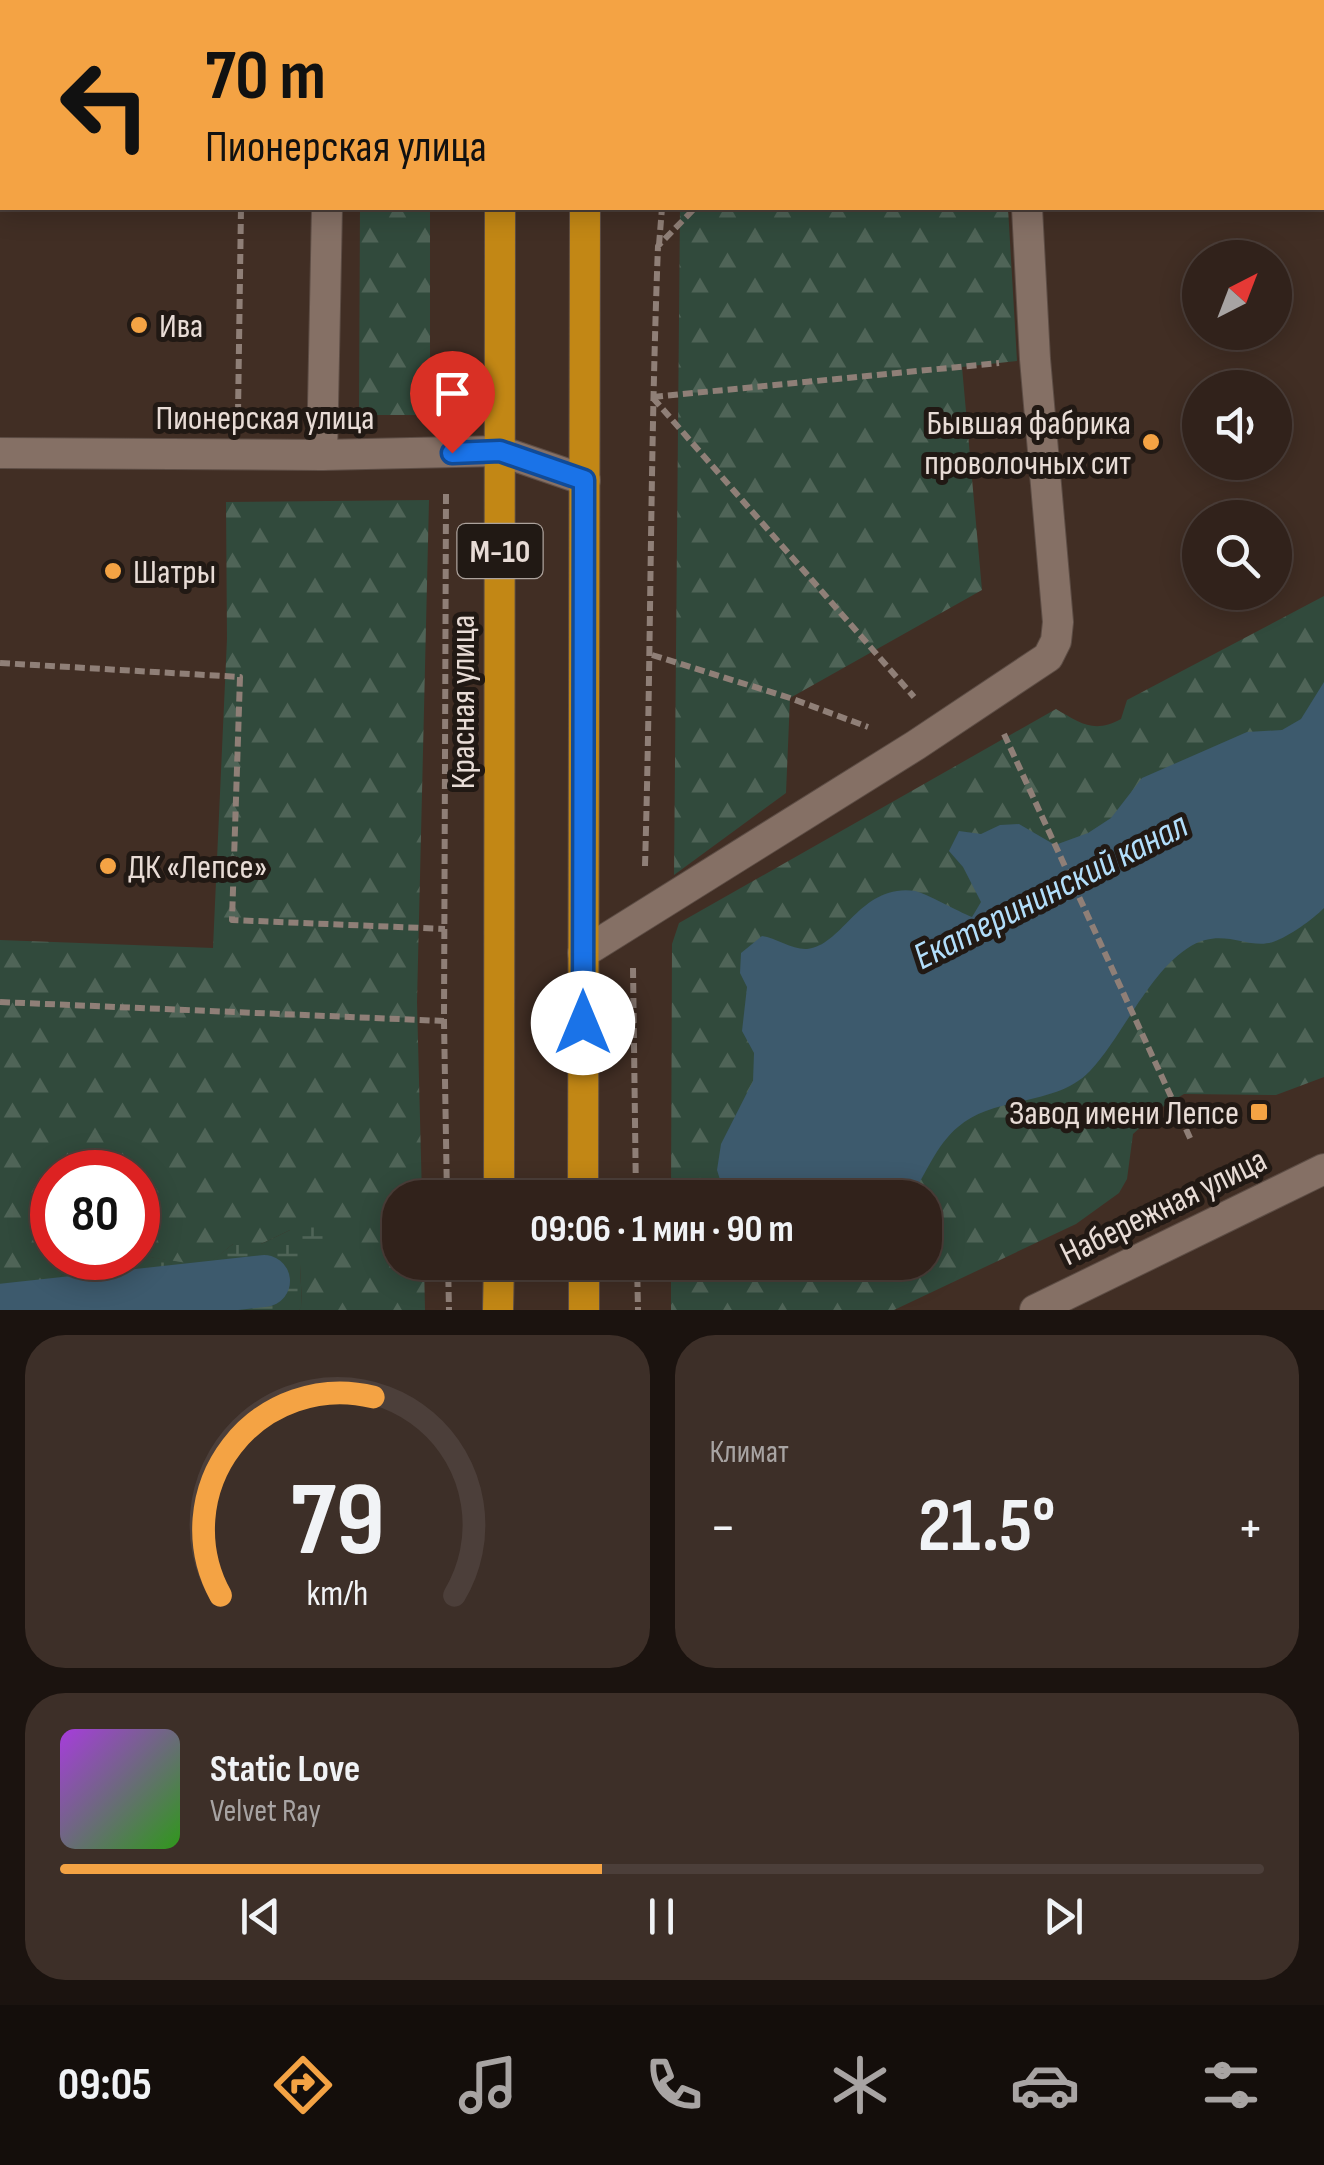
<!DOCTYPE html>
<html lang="ru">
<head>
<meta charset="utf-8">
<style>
	:root { --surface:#31221b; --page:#3d2f28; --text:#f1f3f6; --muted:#a8a4a3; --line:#4c3f3a; --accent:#f4a344 }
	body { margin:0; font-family:"Sofia Sans Condensed",sans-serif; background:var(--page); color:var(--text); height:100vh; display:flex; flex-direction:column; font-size:38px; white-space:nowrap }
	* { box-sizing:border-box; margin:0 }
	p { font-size:32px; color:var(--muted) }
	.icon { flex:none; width:55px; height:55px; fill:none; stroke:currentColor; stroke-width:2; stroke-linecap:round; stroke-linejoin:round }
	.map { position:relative; height:1310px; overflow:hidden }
	.drawer { display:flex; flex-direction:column; gap:25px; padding:25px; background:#1b130f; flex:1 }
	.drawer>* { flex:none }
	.guide { position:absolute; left:0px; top:0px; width:1325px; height:210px; box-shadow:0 5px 25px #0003,0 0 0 2px var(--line); background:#f4a344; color:#111; overflow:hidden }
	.needle { width:65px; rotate:42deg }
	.controls { position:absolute; left:1182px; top:240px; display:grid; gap:20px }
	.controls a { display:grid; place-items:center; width:110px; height:110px; border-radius:50%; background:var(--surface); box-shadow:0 5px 25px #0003,0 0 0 2px var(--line); font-size:50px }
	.speed { position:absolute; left:30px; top:1150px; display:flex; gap:20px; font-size:50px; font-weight:700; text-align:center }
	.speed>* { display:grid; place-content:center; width:130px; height:130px; border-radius:50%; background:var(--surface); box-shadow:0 5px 25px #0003,0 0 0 2px var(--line); line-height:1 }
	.speed .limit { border:15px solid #d22; background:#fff; color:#111 }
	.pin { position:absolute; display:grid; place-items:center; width:85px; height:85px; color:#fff; margin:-102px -42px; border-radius:50% 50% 50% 0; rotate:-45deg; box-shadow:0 0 10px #0007 }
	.pin .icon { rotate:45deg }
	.me { position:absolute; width:110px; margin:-55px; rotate:0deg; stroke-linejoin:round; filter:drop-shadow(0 0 8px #0008) }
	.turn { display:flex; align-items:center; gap:35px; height:210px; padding:0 40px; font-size:45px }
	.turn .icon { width:130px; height:130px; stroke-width:2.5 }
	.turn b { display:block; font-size:70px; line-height:85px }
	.big { font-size:75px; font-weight:700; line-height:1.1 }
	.drawer .card { flex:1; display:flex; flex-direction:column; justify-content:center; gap:15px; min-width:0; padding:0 35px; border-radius:40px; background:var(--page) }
	.drawer .dial { align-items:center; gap:0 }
	.dial svg { height:260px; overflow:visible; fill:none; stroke:var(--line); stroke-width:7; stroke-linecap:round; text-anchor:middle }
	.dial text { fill:var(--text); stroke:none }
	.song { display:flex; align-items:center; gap:30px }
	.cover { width:120px; height:120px; border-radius:15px; background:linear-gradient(135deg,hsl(280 70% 55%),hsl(110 70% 35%)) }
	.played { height:10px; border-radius:5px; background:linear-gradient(90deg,var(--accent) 45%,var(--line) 45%) }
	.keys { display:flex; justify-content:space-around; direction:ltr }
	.heat { display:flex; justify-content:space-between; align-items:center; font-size:55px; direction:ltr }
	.drawer .tiles { flex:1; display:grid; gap:25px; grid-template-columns:1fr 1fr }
	.card:last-child { grid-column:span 2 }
	.trip { position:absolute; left:382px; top:1180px; width:560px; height:100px; border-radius:40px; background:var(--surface); box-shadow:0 5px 25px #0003,0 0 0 2px var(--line); font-weight:700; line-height:100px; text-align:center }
	.tabs { display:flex; height:160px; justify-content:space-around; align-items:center; background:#140e0b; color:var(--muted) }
	.tabs .icon { width:70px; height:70px }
	.tabs .current { color:var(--accent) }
	.tabs b { font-size:45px; color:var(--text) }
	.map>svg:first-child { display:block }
	.forest { fill:url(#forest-firs) }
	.wetland { fill:url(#wetland-marsh) }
	.water { fill:#3d5a6d }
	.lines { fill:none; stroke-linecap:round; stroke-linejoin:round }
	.canal { stroke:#3d5a6d; stroke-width:52 }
	.lane-casing { stroke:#5d4d45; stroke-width:32 }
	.street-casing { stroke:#5d4d45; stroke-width:32 }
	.secondary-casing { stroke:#5d4d45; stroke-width:32 }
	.highway-casing { stroke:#5d4d45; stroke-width:32 }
	.path { stroke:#8f7f77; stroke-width:6; stroke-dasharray:10 5; stroke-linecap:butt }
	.lane { stroke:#857065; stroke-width:30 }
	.street { stroke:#857065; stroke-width:30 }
	.secondary { stroke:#857065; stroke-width:30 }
	.highway { stroke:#c28715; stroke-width:30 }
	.route-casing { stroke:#114b97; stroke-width:25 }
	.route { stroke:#1a73e8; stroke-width:18 }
	.poi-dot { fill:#f4a344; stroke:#211914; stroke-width:4 }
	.labels { text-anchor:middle; stroke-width:10; stroke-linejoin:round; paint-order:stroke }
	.shield { fill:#211914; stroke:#aca29c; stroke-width:2.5 }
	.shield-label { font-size:32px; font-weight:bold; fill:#e8dcd6 }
	.poi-label { font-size:35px; fill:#e8dcd6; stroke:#211914; text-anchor:start }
	.street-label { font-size:35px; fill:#e8dcd6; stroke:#211914 }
	.water-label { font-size:38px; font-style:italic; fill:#b2defb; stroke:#211914 }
</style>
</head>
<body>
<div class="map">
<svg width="1324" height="1310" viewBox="0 0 1324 1310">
	<defs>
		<pattern id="forest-firs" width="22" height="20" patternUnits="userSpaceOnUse" patternTransform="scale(2.5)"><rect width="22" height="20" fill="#314a3c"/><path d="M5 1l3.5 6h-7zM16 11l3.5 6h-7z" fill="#4f6457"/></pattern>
		<pattern id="wetland-marsh" width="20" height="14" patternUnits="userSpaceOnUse" patternTransform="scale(2.5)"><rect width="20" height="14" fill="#314a3c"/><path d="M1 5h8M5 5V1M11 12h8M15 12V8" fill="none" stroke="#4f6457"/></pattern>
	</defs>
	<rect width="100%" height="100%" fill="#412e24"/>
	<g class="forest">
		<rect x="682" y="0" width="314" height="2"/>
		<polygon points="360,208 430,208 430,415 359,415"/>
		<polygon points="680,208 1008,208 1017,361 962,367 982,590 790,698 786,793 674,875"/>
		<polygon points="429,500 417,1002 422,1197 400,1198 400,1262 424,1263 425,1310 299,1310 302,1305 300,1265 290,1230 261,1244 233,1244 205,1267 138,1255 138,1172 52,1172 52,1258 91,1258 78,1263 44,1289 0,1287 0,940 213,948 227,639 226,502"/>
		<path d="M1324 596V1077L1276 1095 1184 1094 1165 1105 1133 1134 1127 1179 1119 1193 1076 1224 894 1310H671V1263L925 1262V1198L671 1197 672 944 679 923 1056 709C1080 723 1094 734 1121 719L1127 700Z"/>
	</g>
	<polygon class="wetland" points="318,1223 326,1243 300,1265 302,1306 299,1310 0,1310 0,1287 44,1289 78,1263 91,1258 138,1258 138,1255 205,1266 233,1244 261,1244 290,1230"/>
	<g class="water">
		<path d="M1324 682V908C1312 920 1290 936 1273 942 1248 950 1223 927 1191 946 1149 971 1123 1036 1090 1071 1056 1107 994 1095 958 1127 937 1144 925 1175 911 1197H715L721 1183 717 1170 721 1144 753 1081 754 1053 742 1031 747 987 740 973 741 953 762 936C776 938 793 950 807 949 843 946 860 883 915 891 928 894 957 911 972 917L981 902 963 867 949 851 959 831 981 834 1000 825 1019 824 1055 845 1088 833 1111 818 1142 778 1247 732 1282 730 1301 719Z"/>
		<polygon points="716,1263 716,1262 840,1263 739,1277 718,1268"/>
		<polygon points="100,1284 107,1310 48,1310"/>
	</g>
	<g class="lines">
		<polyline class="canal" points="0,1310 264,1281"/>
		<defs>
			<g id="lane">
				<polyline points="1015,0 1015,2"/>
				<polyline points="330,2 330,0"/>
				<polyline points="322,455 327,208"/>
				<polyline points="583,953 916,745 1048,657 1056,641 1058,622 1035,359 1027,208"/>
			</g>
			<polyline id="street" points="0,453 322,455 500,451 585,480"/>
			<polyline id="secondary" points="1035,1310 1324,1169"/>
			<g id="highway">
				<polyline points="500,0 500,2"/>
				<polyline points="584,0 584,2"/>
				<polyline points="499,1198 500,208"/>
				<polyline points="583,1198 585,208"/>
				<polyline points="584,1262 584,1310"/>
				<polyline points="498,1310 499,1262"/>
			</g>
		</defs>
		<use href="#lane" class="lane-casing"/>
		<use href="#street" class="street-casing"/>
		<use href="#secondary" class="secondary-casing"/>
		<use href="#highway" class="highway-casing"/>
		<g class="path">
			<polyline points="692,0 694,2"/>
			<polyline points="243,2 243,0"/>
			<polyline points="663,2 663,0"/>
			<polyline points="659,245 662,208"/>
			<polyline points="653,397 999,363"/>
			<polyline points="653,398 914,697"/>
			<polyline points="238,414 241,208"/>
			<polyline points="446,494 444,1021 447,1198"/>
			<polyline points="652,655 790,698 868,727"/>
			<polyline points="0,663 240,677 232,920 445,929"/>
			<polyline points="1004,734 1191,1140"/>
			<path d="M645 866C651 660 650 453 658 246L695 208"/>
			<polyline points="633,968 636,1198"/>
			<polyline points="0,1002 444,1021"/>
			<polyline points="448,1262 449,1310"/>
			<polyline points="637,1262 638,1310"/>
		</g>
		<use href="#lane" class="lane"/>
		<use href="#street" class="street"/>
		<use href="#secondary" class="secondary"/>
		<use href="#highway" class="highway"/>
	</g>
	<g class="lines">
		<defs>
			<polyline id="route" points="452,453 500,451 584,480 583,1023"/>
		</defs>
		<use href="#route" class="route-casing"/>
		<use href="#route" class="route"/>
	</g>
	<g class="poi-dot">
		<circle cx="139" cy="325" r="10"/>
		<circle cx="1151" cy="442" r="10"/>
		<circle cx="113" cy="571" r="10"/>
		<circle cx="108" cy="866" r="10"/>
		<rect x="1249" y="1102" width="20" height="20" rx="5"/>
	</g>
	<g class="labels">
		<rect class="shield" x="457.5" y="524" width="85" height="54" rx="8"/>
		<g class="shield-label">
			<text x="500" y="562">М-10</text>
		</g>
		<g class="poi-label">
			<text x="159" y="337">Ива</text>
			<text x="1131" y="434" text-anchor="end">Бывшая фабрика<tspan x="1131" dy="40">проволочных сит</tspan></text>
			<text x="133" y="583">Шатры</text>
			<text x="128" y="878">ДК «Лепсе»</text>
			<text x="1239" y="1124" text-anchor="end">Завод имени Лепсе</text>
		</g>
		<g class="street-label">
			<text x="265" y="429">Пионерская улица</text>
			<text transform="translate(462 702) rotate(-90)" y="12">Красная улица</text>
			<text transform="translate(1163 1206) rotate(-26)" y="12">Набережная улица</text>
		</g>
		<g class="water-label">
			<text transform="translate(1050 890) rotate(-27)" y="13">Екатерининский канал</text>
		</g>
	</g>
</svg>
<div class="controls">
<a><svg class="needle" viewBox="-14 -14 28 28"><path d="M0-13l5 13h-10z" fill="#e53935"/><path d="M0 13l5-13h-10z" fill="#a8a4a3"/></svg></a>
<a><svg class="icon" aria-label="sound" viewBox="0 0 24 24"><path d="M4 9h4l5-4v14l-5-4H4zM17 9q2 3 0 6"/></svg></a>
<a><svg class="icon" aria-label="search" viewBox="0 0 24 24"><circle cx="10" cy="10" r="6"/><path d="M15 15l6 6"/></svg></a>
</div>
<div class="speed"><div class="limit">80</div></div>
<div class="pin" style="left:452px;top:453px;background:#d93025"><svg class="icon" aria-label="arrive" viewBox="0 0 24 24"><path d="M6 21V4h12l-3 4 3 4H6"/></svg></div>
<svg class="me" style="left:583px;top:1023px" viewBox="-20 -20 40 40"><circle r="19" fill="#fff"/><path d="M0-13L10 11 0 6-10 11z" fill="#1a73e8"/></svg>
<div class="trip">09:06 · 1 мин · 90 m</div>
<div class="guide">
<div class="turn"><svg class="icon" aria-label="left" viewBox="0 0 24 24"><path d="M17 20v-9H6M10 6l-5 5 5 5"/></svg><div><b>70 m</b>Пионерская улица</div></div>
</div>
</div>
<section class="drawer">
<div class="tiles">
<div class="card dial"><svg viewBox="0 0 100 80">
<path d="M14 69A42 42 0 1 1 86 69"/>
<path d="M14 69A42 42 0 0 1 61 8" stroke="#f4a344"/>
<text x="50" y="56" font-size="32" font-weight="700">79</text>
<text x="50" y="72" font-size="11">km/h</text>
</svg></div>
<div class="card"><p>Климат</p>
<div class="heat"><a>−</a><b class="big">21.5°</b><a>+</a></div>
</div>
<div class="card">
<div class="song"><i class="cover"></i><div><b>Static Love</b><p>Velvet Ray</p></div></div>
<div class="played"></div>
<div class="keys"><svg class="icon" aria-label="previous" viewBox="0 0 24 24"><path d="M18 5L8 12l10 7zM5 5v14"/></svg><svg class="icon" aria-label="pause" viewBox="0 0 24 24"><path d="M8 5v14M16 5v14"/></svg><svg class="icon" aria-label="next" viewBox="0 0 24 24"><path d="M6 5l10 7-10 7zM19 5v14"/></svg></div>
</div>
</div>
</section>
<nav class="tabs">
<b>09:05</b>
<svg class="icon current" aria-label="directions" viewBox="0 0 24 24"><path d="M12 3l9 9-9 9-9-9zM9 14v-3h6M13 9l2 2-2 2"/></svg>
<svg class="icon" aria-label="music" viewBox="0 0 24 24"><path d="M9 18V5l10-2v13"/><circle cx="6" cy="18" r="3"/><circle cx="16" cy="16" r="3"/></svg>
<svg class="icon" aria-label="phone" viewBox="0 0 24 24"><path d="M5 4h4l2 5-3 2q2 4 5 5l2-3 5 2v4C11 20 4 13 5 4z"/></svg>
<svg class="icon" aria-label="climate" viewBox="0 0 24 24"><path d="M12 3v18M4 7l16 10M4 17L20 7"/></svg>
<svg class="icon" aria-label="car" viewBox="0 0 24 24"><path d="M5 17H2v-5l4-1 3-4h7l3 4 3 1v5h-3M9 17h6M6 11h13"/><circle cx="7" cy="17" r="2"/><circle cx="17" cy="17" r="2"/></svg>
<svg class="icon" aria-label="filters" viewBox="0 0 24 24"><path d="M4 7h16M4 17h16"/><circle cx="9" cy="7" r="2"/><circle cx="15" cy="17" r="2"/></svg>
</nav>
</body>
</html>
